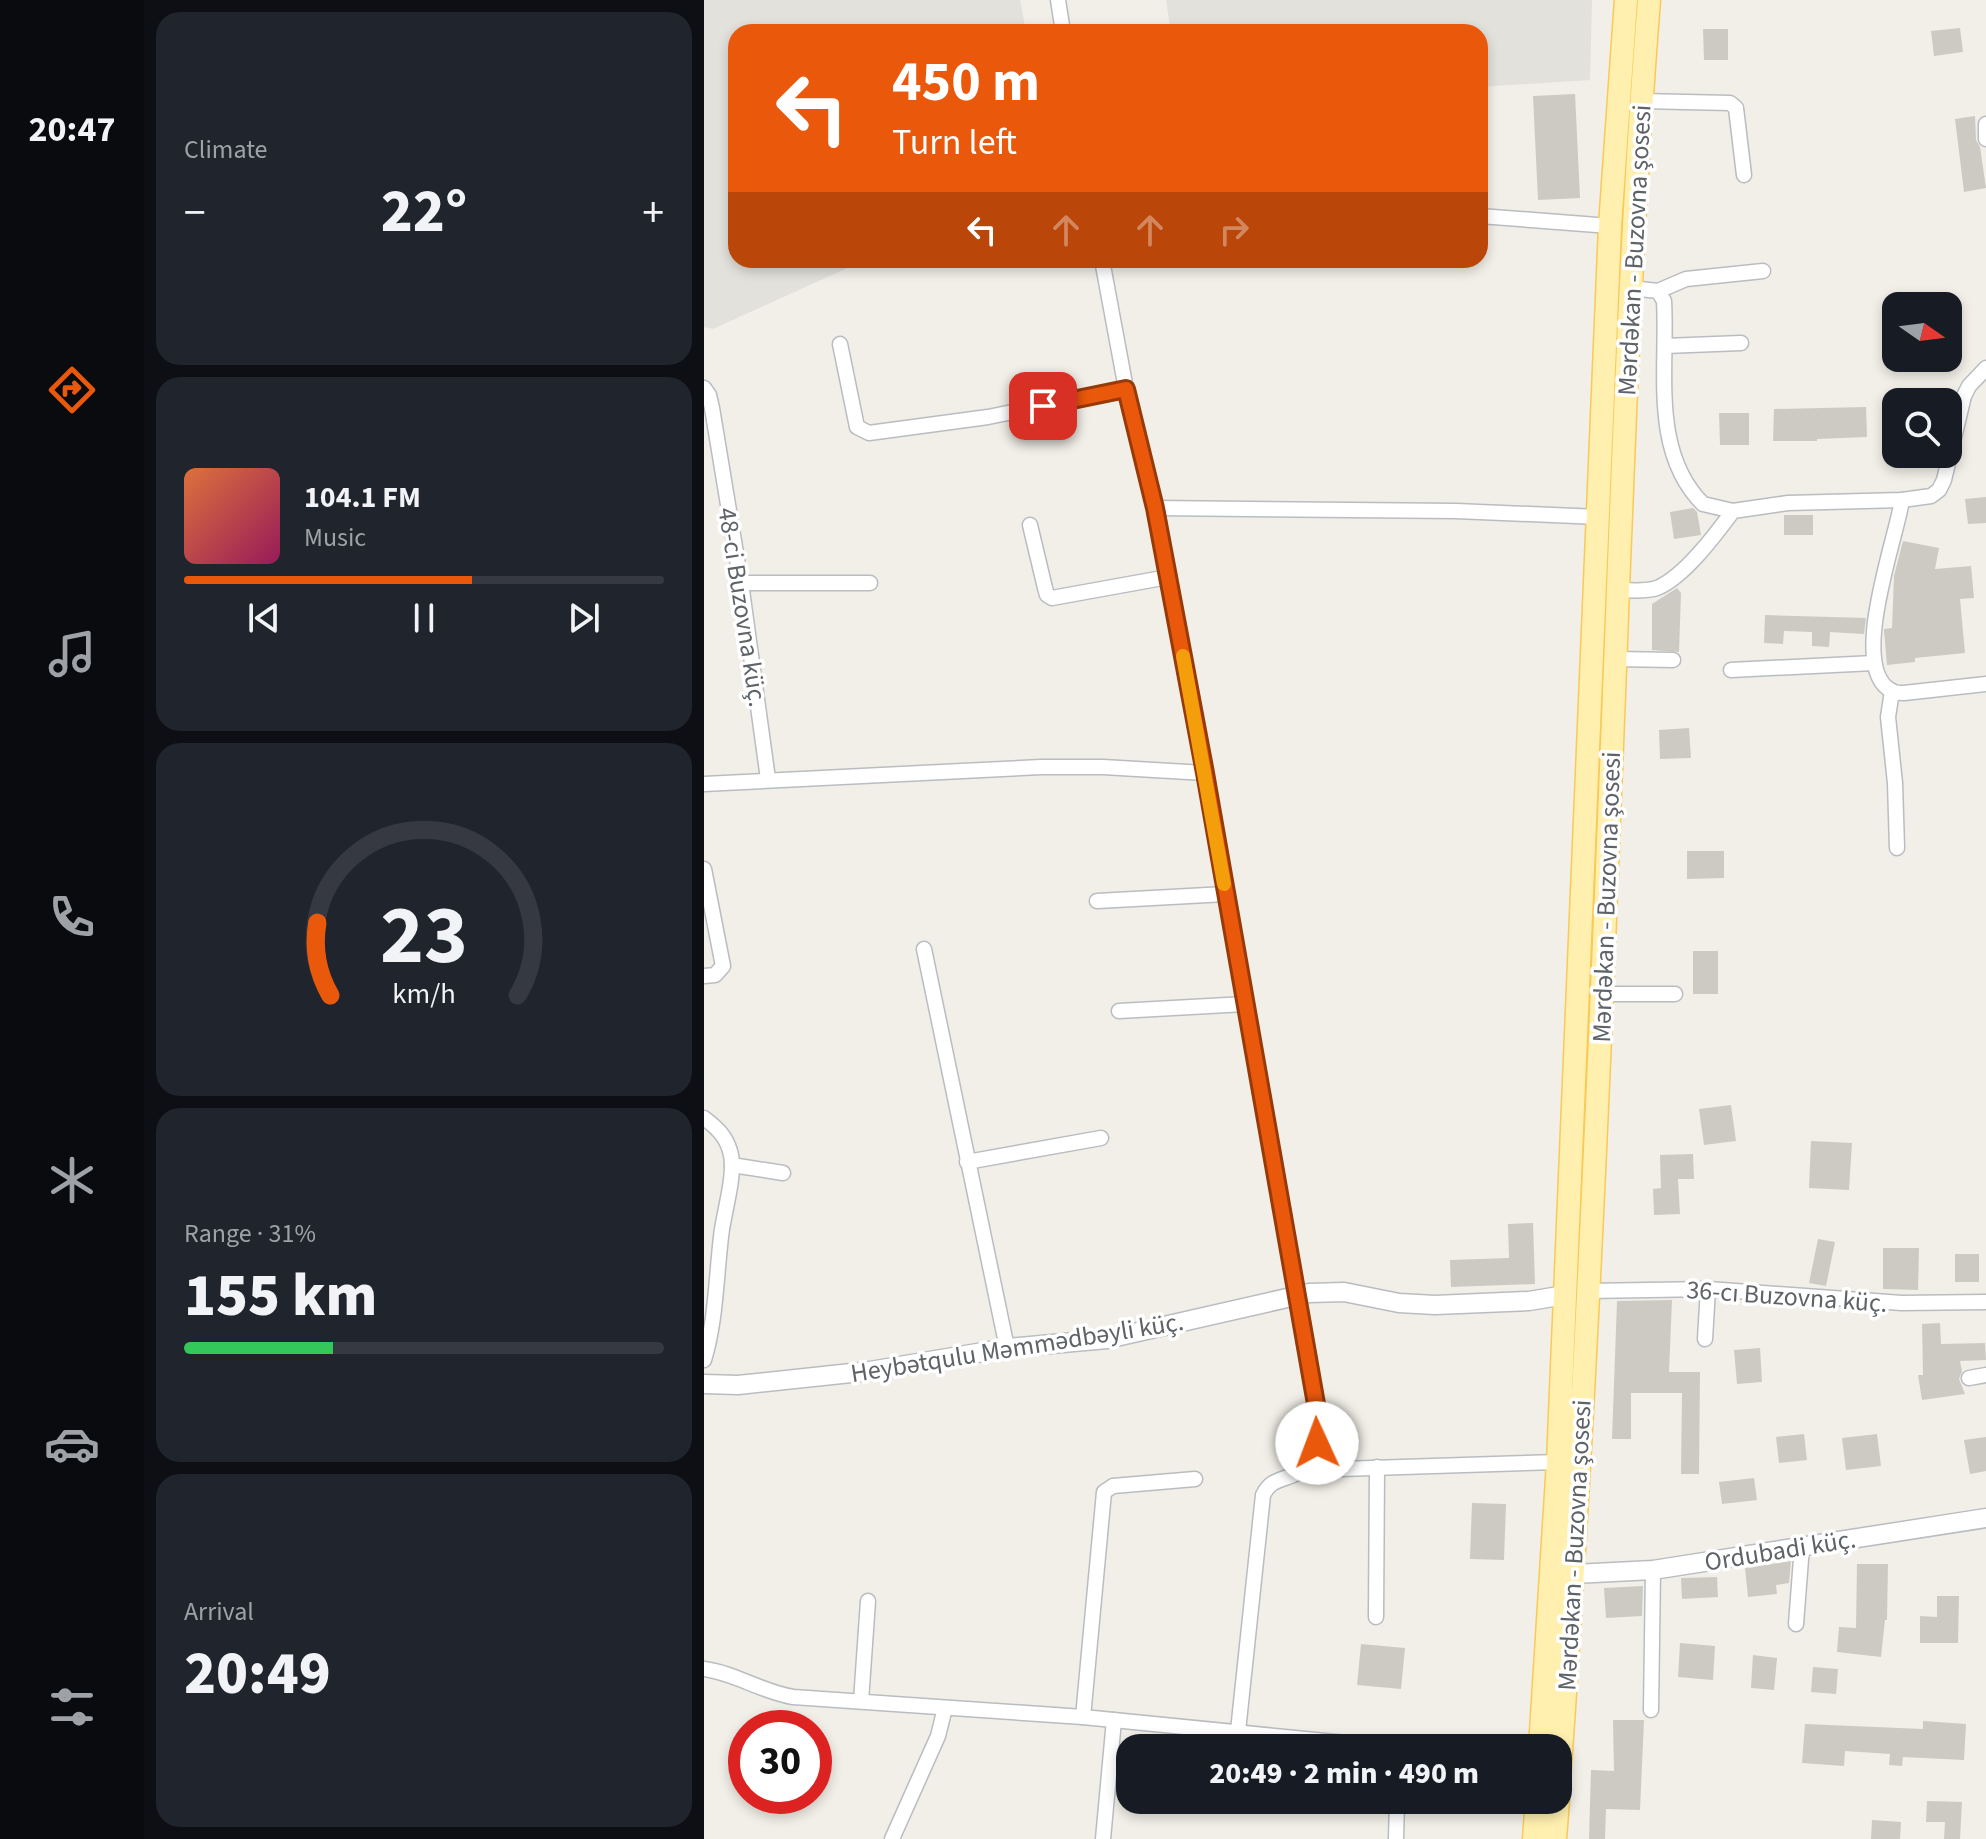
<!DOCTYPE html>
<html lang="en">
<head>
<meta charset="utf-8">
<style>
	:root { --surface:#171b24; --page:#20242c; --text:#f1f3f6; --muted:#9ea1a6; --line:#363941; --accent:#ea580c }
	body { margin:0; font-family:"Source Sans 3",sans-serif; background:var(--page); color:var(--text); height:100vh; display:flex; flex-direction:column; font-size:30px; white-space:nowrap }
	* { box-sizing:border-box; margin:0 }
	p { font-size:26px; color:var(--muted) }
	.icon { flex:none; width:44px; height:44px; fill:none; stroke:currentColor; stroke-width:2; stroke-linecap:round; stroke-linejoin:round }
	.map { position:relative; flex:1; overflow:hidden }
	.sheet { display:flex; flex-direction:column; gap:12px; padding:12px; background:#0d0f14; width:560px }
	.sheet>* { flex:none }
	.banner { position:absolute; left:24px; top:24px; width:760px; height:244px; border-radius:24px; box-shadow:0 4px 12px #0003; background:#ea580c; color:#fff; overflow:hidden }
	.needle { width:52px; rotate:104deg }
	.buttons { position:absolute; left:1178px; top:292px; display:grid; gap:16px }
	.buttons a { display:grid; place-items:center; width:80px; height:80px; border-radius:16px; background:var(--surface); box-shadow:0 4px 12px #0003; font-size:40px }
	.speed { position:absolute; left:24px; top:1710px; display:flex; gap:16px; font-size:40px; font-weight:700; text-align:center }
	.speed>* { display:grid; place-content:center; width:104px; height:104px; border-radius:50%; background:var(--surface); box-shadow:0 4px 12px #0003; line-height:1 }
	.speed .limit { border:12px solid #d22; background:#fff; color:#111 }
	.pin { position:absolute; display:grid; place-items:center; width:68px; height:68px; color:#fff; margin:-34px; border-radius:16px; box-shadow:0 4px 12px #0006 }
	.me { position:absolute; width:88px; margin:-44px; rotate:358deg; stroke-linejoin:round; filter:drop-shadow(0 0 6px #0008) }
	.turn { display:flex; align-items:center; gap:28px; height:168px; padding:0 32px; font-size:36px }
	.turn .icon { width:104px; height:104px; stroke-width:2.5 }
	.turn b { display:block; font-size:56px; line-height:68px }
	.lanes { display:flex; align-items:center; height:76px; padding:0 32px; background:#0003; justify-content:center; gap:40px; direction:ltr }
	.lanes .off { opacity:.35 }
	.big { font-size:60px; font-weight:800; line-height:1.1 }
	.sheet .card { flex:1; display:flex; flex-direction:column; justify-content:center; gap:12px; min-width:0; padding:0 28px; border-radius:24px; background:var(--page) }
	.sheet .dial { align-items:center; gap:0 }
	.dial svg { height:208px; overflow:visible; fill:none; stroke:var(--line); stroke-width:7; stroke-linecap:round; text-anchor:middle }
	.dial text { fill:var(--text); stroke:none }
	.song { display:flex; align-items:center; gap:24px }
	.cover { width:96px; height:96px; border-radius:12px; background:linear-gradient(135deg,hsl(20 70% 55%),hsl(330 70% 35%)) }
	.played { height:8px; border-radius:4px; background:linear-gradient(90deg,var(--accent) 60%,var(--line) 60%) }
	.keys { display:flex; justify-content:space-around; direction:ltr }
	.heat { display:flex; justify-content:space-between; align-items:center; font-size:44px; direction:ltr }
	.charge { height:12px; border-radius:6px; background:linear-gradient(90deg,#34c759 31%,var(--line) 0) }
	.trip { position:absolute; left:412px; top:1734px; width:456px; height:80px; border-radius:24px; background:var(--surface); box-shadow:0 4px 12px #0003; font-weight:800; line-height:80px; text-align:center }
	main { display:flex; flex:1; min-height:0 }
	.menu { display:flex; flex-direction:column; width:144px; justify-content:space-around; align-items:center; background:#090b0e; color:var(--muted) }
	.menu .icon { width:56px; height:56px }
	.menu .current { color:var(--accent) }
	.menu b { font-size:36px; color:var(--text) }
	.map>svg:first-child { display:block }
	.industrial { fill:#e2e1db }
	.building { fill:#cdcac4 }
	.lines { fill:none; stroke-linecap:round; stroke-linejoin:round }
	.minor-casing { stroke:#b9bdc1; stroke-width:17 }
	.tertiary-casing { stroke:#b9bdc1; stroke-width:21 }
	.primary-casing { stroke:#fac957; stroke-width:25 }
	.minor { stroke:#fff; stroke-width:14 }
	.tertiary { stroke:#fff; stroke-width:18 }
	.primary { stroke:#fff0af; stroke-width:22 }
	.route-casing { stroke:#983908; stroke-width:20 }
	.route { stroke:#ea580c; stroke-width:14 }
	.slow { stroke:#f59e0b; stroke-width:14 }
	.labels { text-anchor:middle; stroke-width:7; stroke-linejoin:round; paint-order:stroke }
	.street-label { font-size:26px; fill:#5e6368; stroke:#fff }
</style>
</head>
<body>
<main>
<nav class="menu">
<b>20:47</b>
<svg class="icon current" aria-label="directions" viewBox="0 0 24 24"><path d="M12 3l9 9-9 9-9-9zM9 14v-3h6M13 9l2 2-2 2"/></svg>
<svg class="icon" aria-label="music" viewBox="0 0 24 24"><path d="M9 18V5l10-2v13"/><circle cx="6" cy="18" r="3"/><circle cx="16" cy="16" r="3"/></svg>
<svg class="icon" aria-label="phone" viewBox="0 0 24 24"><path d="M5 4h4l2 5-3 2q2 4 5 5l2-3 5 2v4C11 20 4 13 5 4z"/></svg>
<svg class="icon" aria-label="climate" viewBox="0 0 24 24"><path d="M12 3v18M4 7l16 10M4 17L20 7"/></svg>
<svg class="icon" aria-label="car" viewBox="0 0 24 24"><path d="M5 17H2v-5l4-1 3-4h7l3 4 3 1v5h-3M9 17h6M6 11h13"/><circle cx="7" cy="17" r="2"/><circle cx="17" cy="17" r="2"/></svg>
<svg class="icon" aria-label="filters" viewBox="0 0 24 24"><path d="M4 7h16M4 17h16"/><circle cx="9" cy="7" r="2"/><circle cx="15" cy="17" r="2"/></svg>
</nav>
<section class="sheet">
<div class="card"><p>Climate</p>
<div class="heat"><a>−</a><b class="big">22°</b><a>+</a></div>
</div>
<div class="card">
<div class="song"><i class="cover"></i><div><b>104.1 FM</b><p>Music</p></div></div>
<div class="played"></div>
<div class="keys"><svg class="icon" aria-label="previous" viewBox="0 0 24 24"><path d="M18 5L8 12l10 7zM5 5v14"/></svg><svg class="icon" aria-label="pause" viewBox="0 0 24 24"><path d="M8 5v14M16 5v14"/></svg><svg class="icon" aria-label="next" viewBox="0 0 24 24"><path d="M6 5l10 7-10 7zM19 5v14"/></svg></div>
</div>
<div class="card dial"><svg viewBox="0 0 100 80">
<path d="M14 69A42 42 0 1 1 86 69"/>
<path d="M14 69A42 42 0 0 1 9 41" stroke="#ea580c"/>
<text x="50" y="56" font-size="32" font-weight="700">23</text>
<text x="50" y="72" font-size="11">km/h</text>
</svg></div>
<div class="card"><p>Range · 31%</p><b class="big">155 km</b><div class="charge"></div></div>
<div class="card"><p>Arrival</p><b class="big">20:49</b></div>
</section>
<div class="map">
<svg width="1282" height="1839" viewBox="0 0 1282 1839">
	<rect width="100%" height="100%" fill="#f1efe7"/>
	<g class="industrial">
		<polygon points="0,0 316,0 322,32 32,32 32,260 161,260 9,329 0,327"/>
		<polygon points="462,0 888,0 886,80 776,87 776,32 467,32"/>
	</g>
	<g class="building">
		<polygon points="1256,28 1259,52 1230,56 1227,31"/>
		<polygon points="999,29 1024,29 1024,60 1000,60"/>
		<polygon points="871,94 876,198 834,200 829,96"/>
		<polygon points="1271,116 1272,140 1276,147 1282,188 1260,192 1251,119"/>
		<polygon points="1162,407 1163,437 1113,439 1113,441 1069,441 1070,409"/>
		<polygon points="1015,413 1045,413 1045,445 1016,445"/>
		<polygon points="1282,497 1282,523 1264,524 1261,499"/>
		<polygon points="989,508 993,512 997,535 970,539 966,512"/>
		<rect x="1080" y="515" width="29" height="20"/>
		<polygon points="1199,541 1235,548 1231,569 1267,566 1270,598 1256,599 1261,653 1211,658 1211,662 1183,665 1180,631 1180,629 1188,628 1190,576"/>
		<polygon points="973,588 977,593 975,652 948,650 948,604"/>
		<polygon points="1061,615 1162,618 1160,634 1126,632 1125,647 1108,646 1108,632 1080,631 1079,644 1060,643"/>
		<polygon points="985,728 987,758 956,759 955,730"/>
		<polygon points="983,851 1020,851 1020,878 983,879"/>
		<rect x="989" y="951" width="25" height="43"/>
		<polygon points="1027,1105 1032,1141 1000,1145 995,1109"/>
		<polygon points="1107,1141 1148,1143 1145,1190 1105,1188"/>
		<polygon points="989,1154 990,1179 974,1179 976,1214 950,1215 949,1189 957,1188 956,1155"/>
		<polygon points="829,1223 831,1284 747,1287 746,1260 805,1258 804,1224"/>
		<polygon points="1114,1239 1131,1242 1122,1286 1105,1283"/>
		<polygon points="1179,1248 1215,1248 1214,1290 1179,1289"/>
		<rect x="1251" y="1254" width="24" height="28"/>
		<polygon points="968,1300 965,1372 996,1372 995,1474 977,1474 978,1393 927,1393 927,1439 908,1439 913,1301"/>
		<polygon points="1236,1323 1237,1344 1281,1343 1282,1360 1256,1361 1258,1371 1255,1379 1261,1394 1218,1400 1214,1375 1219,1375 1218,1324"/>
		<polygon points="1056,1348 1058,1382 1033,1384 1030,1350"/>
		<polygon points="1100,1434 1103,1460 1075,1463 1072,1437"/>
		<polygon points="1173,1434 1177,1466 1142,1470 1138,1438"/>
		<polygon points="1282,1437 1282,1471 1266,1474 1260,1440"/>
		<polygon points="1050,1478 1053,1500 1018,1504 1015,1482"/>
		<polygon points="768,1503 802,1504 800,1560 766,1559"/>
		<polygon points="1087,1561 1085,1583 1072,1585 1073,1594 1044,1597 1041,1568"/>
		<polygon points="1153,1564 1184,1564 1183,1620 1181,1620 1177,1657 1133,1652 1135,1627 1152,1628"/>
		<polygon points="1013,1577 1014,1597 978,1599 977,1578"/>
		<polygon points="939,1586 938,1616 902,1618 900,1588"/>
		<polygon points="1233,1596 1255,1596 1254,1643 1216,1643 1216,1616 1233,1617"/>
		<polygon points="976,1643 1011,1646 1009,1680 974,1677"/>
		<polygon points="657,1644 701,1648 697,1689 653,1685"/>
		<polygon points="1049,1655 1073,1658 1070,1690 1047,1688"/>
		<polygon points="1109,1667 1134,1669 1132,1694 1107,1692"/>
		<polygon points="909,1720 940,1720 936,1810 902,1809 901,1839 885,1839 887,1770 910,1771"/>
		<polygon points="1219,1721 1262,1724 1260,1760 1199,1757 1198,1766 1185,1765 1186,1754 1141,1751 1140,1766 1098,1763 1101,1724 1219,1729"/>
		<polygon points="1223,1801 1258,1802 1256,1839 1240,1839 1241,1822 1222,1822"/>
		<polygon points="1168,1820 1197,1822 1196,1839 1167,1839"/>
	</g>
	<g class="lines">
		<defs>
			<g id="minor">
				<polyline points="354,0 359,32"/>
				<polyline points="937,101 1026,103 1032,108 1040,175"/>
				<polyline points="1282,124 1282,139"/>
				<polyline points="776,216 906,226"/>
				<path d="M398 260 422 389 451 508 501 773 615 1421C613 1445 610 1469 584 1477 572 1481 565 1483 559 1495L534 1731"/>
				<path d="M927 288 954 291 960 301C964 368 946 451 999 504L1029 511"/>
				<polyline points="954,291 982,279 1059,271"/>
				<polyline points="136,344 153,427 165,433 284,417 422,389"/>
				<polyline points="961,346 1037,343"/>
				<polyline points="0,388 5,395 8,408 37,583 64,779"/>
				<path d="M1198 500C1193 537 1143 669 1188 691 1191 693 1196 693 1200 693L1282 684"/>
				<polyline points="451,508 752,511 895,517"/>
				<polyline points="326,525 341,588 343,595 348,598 464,577"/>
				<polyline points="37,583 166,583"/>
				<path d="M914 590C927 590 941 592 953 588 980 577 1012 534 1029 511L1084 503 1198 500 1227 496 1235 490 1240 480 1260 396 1265 386 1282 368"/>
				<polyline points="911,659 969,660"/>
				<polyline points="1027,670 1170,663"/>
				<polyline points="1188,691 1184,717 1191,783 1193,848"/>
				<polyline points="0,784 337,767 399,767 501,773"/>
				<polyline points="0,869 19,966 11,975 0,976"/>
				<polyline points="393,901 522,894"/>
				<polyline points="220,949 303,1348"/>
				<polyline points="898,994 971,994"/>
				<polyline points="415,1011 541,1004"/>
				<path d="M0 1118C12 1127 22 1136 26 1151 33 1173 19 1214 17 1237 12 1279 12 1320 0 1360"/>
				<polyline points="263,1162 397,1138"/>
				<polyline points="28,1165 79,1173"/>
				<polyline points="884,1291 1004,1289 1198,1303 1282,1302"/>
				<polyline points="1001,1339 1004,1289"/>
				<polyline points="1265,1378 1282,1375"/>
				<polyline points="607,1462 620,1468 637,1469 854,1462"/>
				<polyline points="672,1617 673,1467"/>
				<polyline points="1092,1624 1098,1546"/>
				<path d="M0 1669C31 1673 58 1692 89 1697L379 1717 693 1748"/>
				<polyline points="157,1701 164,1601"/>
				<polyline points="947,1710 949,1570"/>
				<polyline points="379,1717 400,1492 409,1486 491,1479"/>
				<polyline points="188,1839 234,1736 241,1708"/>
				<polyline points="399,1839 410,1720"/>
				<polyline points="692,1839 693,1800"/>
			</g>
			<g id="tertiary">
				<polyline points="0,1384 34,1385 166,1371 303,1348 403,1339 605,1293 640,1292 695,1303 731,1305 825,1301 861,1295"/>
				<polyline points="870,1574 949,1570 1282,1518"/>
			</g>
			<g id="primary">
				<polyline points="836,1748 854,1462 906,226 922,0"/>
				<path d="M854 1794C878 1461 893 1127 906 794 917 529 924 264 945 0"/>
				<polyline points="830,1839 833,1800"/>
				<polyline points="851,1839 854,1800"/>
			</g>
		</defs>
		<use href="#minor" class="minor-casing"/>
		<use href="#tertiary" class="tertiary-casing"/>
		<use href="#primary" class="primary-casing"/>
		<use href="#minor" class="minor"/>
		<use href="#tertiary" class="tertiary"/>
		<use href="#primary" class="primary"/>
	</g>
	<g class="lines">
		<defs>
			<polyline id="route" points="339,406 422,389 451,508 501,773 615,1421 613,1443"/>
		</defs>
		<use href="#route" class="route-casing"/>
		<use href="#route" class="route"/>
		<polyline class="slow" points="479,656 520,884"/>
	</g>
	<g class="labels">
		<g class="street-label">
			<text transform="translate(930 250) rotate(-87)" y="9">Mərdəkan - Buzovna şosesi</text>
			<text transform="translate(39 607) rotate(81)" y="9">48-ci Buzovna küç.</text>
			<text transform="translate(902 897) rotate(-88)" y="9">Mərdəkan - Buzovna şosesi</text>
			<text transform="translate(1083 1296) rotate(4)" y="9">36-cı Buzovna küç.</text>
			<text transform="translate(313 1347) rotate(-9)" y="9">Heybətqulu Məmmədbəyli küç.</text>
			<text transform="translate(870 1545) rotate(-87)" y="9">Mərdəkan - Buzovna şosesi</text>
			<text transform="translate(1076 1550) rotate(-9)" y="9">Ordubadi küç.</text>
		</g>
	</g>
</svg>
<div class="buttons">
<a><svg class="needle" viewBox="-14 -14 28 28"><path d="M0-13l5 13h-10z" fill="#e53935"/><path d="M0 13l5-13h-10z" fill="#9ea1a6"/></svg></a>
<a><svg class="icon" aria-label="search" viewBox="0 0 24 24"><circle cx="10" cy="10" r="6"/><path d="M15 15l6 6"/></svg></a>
</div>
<div class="speed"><div class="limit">30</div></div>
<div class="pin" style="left:339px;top:406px;background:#d93025"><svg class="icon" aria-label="arrive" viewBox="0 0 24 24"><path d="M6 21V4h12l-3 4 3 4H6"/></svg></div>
<svg class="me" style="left:613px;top:1443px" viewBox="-20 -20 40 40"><circle r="19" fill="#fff"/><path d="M0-13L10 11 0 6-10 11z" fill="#ea580c"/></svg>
<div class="trip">20:49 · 2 min · 490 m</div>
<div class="banner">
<div class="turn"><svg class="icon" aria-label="left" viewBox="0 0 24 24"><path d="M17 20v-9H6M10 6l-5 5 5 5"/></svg><div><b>450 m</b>Turn left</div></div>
<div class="lanes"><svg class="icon" aria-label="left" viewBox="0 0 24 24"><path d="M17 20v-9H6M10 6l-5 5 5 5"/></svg><svg class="icon off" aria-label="ahead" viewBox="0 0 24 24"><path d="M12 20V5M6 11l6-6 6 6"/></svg><svg class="icon off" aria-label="ahead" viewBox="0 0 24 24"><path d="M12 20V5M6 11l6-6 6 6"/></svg><svg class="icon off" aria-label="right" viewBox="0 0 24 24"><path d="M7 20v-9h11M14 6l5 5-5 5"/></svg></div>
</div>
</div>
</main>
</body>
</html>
